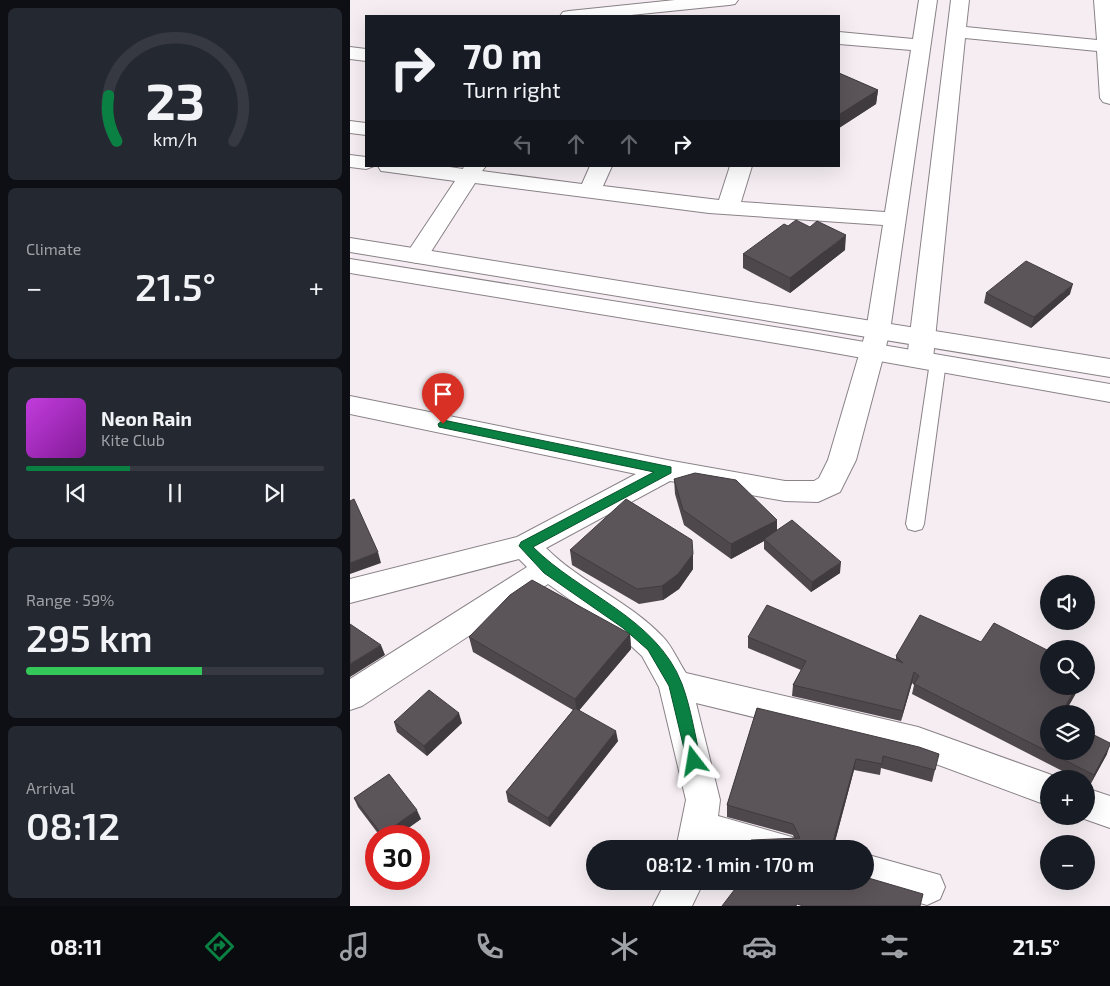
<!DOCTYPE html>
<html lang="en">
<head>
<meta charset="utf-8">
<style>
	:root { --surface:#171b24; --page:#242831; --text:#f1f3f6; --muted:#9ea1a6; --line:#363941; --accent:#0b8043 }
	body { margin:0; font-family:"Exo 2",sans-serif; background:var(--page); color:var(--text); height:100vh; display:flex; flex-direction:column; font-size:19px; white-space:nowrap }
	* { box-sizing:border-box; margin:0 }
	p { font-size:16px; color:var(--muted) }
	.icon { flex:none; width:28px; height:28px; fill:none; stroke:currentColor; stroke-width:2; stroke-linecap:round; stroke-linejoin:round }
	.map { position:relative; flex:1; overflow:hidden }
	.drawer { display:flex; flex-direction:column; gap:8px; padding:8px; background:#0d0f14; width:350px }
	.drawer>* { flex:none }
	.top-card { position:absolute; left:15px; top:15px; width:475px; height:152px; border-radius:0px; box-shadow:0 5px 20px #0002; background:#171b24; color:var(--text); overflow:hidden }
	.fabs { position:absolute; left:690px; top:575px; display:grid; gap:10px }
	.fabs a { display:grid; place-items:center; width:55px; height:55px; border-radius:50%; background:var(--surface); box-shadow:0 5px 20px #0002; font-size:25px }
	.speed { position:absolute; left:15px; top:825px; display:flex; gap:10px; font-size:25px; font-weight:700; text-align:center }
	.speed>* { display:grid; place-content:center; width:65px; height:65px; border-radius:50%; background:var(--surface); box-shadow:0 5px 20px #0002; line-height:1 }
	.speed .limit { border:8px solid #d22; background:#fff; color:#111 }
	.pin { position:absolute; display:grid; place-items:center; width:42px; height:42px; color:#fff; margin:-51px -21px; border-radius:50% 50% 50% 0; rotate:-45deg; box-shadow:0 0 5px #0007 }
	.pin .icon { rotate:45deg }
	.me { position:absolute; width:55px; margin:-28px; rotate:346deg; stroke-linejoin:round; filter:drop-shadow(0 0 4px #0008) }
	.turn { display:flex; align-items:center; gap:18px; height:105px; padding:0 15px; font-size:22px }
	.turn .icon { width:65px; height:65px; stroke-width:2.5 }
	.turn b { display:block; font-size:35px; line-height:42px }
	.lanes { display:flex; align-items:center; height:48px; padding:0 15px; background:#0003; justify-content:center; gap:25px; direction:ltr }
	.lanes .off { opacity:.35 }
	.big { font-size:38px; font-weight:600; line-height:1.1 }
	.drawer .widget { flex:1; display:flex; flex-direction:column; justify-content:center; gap:8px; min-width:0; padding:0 18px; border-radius:8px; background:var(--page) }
	.drawer .dial { align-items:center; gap:0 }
	.dial svg { height:130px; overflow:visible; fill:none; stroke:var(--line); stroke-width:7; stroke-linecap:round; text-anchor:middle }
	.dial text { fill:var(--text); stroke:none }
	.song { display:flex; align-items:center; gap:15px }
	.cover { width:60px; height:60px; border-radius:8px; background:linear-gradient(135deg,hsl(290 70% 55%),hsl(290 70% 35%)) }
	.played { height:5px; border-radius:2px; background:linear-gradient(90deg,var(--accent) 35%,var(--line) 35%) }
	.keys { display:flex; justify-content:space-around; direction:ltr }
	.heat { display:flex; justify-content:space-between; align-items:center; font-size:28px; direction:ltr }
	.charge { height:8px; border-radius:4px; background:linear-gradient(90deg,#34c759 59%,var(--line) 0) }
	.trip { position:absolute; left:236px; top:840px; width:288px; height:50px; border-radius:25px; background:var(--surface); box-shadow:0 5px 20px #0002; font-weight:600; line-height:50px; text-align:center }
	.tabs { display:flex; height:80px; justify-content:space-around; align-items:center; background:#090b0e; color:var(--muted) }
	.tabs .icon { width:35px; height:35px }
	.tabs .on { color:var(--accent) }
	.tabs b { font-size:22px; color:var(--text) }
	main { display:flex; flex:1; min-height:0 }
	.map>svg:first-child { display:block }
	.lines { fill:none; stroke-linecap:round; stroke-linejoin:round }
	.lane-casing { stroke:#898287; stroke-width:2 }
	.street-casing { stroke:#898287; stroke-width:2 }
	.secondary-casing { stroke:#898287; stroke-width:2 }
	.lane { fill:#fff; fill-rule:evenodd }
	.street { fill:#fff; fill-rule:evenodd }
	.secondary { fill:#fff; fill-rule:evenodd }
	.wall { fill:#4e484d }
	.shaded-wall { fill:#403b3e }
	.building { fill:#5b5459; stroke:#403b3e }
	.route { fill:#0b8043; stroke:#07532c }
</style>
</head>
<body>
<main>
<section class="drawer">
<div class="widget dial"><svg viewBox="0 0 100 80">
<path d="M14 69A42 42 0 1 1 86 69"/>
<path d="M14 69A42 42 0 0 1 9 41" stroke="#0b8043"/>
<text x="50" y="56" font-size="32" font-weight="700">23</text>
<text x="50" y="72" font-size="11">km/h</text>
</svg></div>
<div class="widget"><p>Climate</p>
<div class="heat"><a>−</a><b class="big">21.5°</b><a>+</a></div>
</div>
<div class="widget">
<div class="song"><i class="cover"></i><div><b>Neon Rain</b><p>Kite Club</p></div></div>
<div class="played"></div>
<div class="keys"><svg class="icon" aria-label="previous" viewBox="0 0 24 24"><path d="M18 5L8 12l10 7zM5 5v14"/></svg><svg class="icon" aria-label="pause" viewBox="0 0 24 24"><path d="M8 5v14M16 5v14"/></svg><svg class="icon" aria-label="next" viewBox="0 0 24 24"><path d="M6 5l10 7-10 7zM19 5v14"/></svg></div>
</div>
<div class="widget"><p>Range · 59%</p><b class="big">295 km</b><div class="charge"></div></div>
<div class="widget"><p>Arrival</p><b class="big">08:12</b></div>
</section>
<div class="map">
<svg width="760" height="906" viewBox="0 0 760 906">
	<rect width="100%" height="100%" fill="#f5edf2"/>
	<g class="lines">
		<defs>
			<polygon id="lane" points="588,357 594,358 596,362 574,524 572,529 565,531 558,529 556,524 580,362 582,358"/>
			<g id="street">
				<polygon points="325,0 388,0 385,4 379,5 271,16 210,16 213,12 219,11"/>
				<path d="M569 0H587L540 331 506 460 490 492 468 502 435 501 320 481 196 548C231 583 279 601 313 637 322 646 328 661 336 673L568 727 699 774 711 779H699V806L567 757 346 703 370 800 368 816 442 837 447 849H326L336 800 309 687 292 656 267 633 198 584 12 706 0 710V679L177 567 169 559 0 603V579L167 537 286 474 0 414V396L317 460 435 481H464L469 478 478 460 516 331 533 225 359 213 125 183 75 261 67 263 59 261 55 256 105 181 39 172 31 171 28 166H93L113 169 114 166H136L132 171 232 184 240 166H262L253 186 369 200 380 166H402L391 202 535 212 561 50 489 44V32L563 39Z"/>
				<polygon points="601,0 619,0 616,27 747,40 744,0 760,0 760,104 753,102 750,98 747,51 615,38 583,359 579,365 570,368 561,365 557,359"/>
				<polygon points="0,47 16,49 16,61 0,59"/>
				<polygon points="0,121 16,123 16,135 0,133"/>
				<polygon points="0,155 16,157 16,166 24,166 16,169 0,167"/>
				<polygon points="736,788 760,796 760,828 726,816 736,816"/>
				<polygon points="515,854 590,875 595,887 590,899 577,905 502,883 501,881 515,881"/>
				<polygon points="316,881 354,881 342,906 303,906"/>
			</g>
			<g id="secondary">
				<polygon points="0,238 760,359 760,377 0,252"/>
				<polygon points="0,259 462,333 760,384 760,402 462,349 0,273"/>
			</g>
		</defs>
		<use href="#lane" class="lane-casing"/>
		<use href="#street" class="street-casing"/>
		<use href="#secondary" class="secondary-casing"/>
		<use href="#lane" class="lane"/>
		<use href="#street" class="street"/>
		<use href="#secondary" class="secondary"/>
	</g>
	<g class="wall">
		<polygon points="489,73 528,90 526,104 489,128"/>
		<polygon points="495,250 440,293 393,268 393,254"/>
		<polygon points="636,293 720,294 681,328 634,303"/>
		<polygon points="324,479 427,531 490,573 461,592 414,549 414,541 381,559 334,525 325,494"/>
		<polygon points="220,550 343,554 343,569 329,589 313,600 289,604 222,565"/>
		<polygon points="280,634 281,649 229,710 268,741 200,827 158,802 156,792 223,710 123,652 119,637"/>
		<polygon points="398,637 546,659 546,656 699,686 730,686 714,714 699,714 757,754 740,785 736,783 736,779 728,779 562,694 564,685 562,683 551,721 442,696 443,685 451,670 398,648"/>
		<polygon points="407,708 585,770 582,782 531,768 530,775 504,770 483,849 399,849 444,839 443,835 377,817 377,805"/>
		<polygon points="44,722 112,723 77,756 47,732"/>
		<polygon points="4,798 71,819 47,836 30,836 8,807"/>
	</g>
	<g class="shaded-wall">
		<polygon points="528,90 526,104 489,128 490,114"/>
		<polygon points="496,235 495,250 440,293 440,278"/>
		<polygon points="723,284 720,294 681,328 684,317"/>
		<polygon points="427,520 427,535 414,539 414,541 381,559 381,544"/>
		<polygon points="28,552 31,563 0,574 0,563"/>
		<polygon points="343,554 343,569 329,589 313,600 312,586"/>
		<polygon points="491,562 490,573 461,592 462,582"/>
		<polygon points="280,634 281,649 227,713 225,699"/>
		<polygon points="31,645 35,655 0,677 0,664"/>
		<polygon points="564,672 562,683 551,721 553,711"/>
		<polygon points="727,686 730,686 714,714 711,714"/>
		<polygon points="109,713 112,723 77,756 74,746"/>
		<polygon points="266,731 268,741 200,827 198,818"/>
		<polygon points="760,745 757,754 740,785 744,775"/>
		<polygon points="506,759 504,770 483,849 481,849"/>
		<polygon points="67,810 71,819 47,836 33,836 32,835"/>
	</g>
	<g class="building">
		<polygon points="489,73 528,90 490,114 489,113"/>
		<polygon points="446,220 460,227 467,221 496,235 440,278 393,254 434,224 438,226"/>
		<polygon points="676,261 723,284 684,317 636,293"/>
		<polygon points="345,473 386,480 427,520 381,544 333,510 324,479"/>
		<polygon points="4,499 28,552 0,563 0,501"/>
		<polygon points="276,499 342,540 343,554 328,574 312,586 287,589 220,550"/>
		<polygon points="442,520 491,562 462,582 414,539"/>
		<polygon points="182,580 280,634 225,699 119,637 160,595"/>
		<polygon points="417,605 553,663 546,656 570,615 631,642 644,623 699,651 699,686 727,686 711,714 699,714 699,751 736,751 736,731 760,743 760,745 744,775 564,684 569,676 564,672 553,711 443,685 456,661 398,637"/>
		<polygon points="0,624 31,645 0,664"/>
		<polygon points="79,690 109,713 74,746 44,722"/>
		<polygon points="225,708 266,731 198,818 156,792"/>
		<polygon points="407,708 569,747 589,754 585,770 533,756 532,764 506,759 481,849 399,849 401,840 450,838 443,824 377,805"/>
		<polygon points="39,774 67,810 32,835 4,798"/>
		<polygon points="515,877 573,894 570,906 453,906 447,904 446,906 372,906 388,885 389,881 515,881"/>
	</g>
	<path class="route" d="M93 420 321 467V473L183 547C230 594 307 618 332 684 341 708 345 736 351 761L349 766 344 768 339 766 337 761 319 686 298 650 273 628 194 573 169 546 171 542 304 472 89 427 88 424Z"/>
</svg>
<div class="fabs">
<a><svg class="icon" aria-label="sound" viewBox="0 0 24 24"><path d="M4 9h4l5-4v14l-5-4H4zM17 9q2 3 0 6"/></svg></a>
<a><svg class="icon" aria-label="search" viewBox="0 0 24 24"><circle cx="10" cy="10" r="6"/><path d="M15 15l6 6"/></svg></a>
<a><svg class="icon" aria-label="layers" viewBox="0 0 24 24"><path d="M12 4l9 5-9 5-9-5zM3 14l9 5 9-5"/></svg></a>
<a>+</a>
<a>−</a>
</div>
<div class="speed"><div class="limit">30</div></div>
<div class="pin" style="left:93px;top:424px;background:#d93025"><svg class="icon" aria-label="arrive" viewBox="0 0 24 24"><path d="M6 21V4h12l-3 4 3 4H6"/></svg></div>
<svg class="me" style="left:344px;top:761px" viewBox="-20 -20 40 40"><path d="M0-17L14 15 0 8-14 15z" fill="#0b8043" stroke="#fff" stroke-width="4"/></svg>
<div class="trip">08:12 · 1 min · 170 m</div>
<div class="top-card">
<div class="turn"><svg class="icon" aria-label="right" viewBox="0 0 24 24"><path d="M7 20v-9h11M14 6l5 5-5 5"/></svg><div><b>70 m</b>Turn right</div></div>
<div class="lanes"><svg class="icon off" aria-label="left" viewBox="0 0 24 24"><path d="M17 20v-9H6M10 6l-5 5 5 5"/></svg><svg class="icon off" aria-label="ahead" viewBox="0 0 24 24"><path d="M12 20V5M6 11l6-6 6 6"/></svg><svg class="icon off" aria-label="ahead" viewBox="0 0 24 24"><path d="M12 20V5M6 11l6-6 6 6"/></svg><svg class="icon" aria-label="right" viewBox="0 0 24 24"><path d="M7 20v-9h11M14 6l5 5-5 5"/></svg></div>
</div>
</div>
</main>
<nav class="tabs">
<b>08:11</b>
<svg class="icon on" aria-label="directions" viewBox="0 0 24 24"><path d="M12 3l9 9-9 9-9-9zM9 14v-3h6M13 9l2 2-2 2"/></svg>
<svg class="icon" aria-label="music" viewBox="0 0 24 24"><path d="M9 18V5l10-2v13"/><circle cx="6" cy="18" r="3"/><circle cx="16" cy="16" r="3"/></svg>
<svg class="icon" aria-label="phone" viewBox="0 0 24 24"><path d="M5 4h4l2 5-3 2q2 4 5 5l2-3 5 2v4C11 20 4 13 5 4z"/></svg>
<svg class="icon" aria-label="climate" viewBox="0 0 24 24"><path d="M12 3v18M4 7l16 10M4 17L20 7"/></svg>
<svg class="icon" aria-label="car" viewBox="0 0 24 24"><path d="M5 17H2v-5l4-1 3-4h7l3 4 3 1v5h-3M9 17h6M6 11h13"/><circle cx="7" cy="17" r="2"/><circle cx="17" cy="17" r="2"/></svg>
<svg class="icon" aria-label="filters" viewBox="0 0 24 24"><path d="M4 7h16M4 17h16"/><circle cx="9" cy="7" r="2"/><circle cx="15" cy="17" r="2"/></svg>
<b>21.5°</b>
</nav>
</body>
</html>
